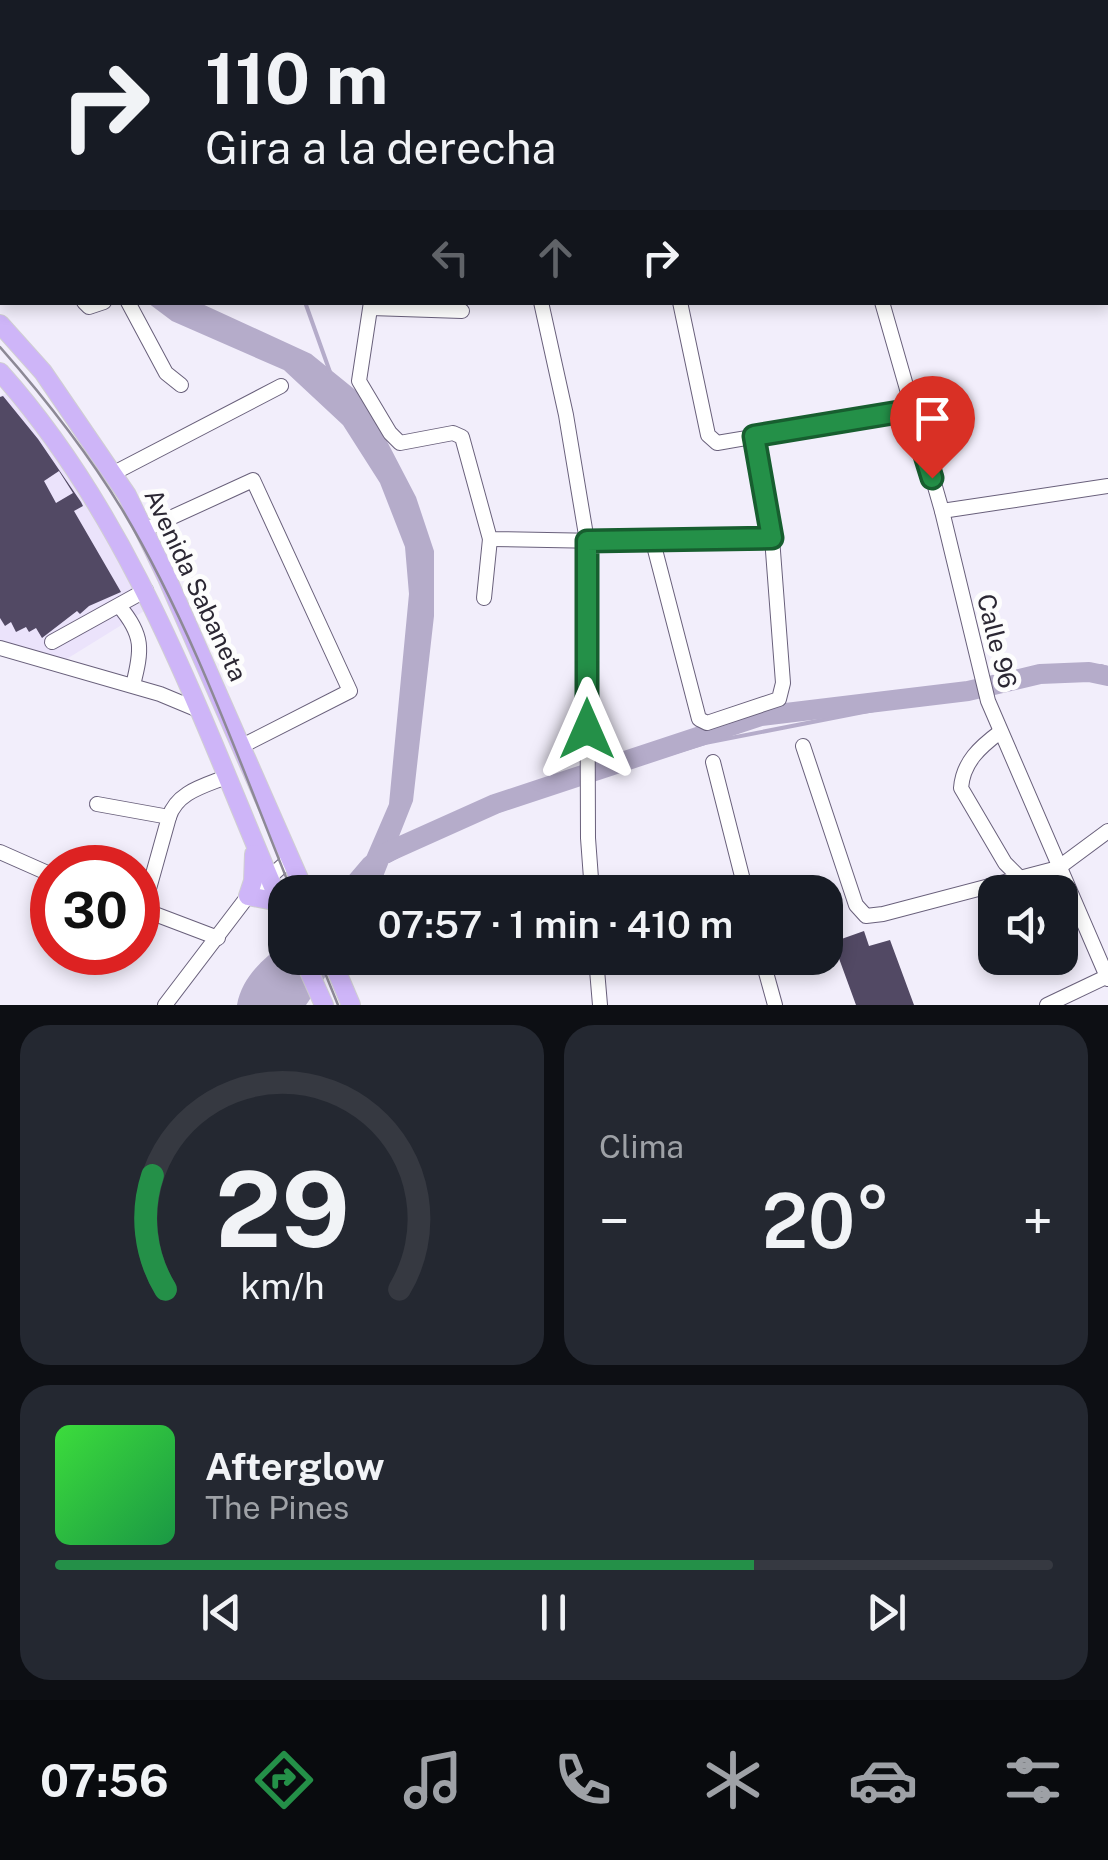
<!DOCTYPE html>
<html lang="es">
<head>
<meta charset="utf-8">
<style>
	:root { --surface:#171b24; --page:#242831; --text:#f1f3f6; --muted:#9ea1a6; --line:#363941; --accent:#249048 }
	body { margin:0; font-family:"Public Sans",sans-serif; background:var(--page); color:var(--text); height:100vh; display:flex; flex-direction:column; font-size:38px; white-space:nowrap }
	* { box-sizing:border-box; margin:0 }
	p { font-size:32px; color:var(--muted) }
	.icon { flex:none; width:55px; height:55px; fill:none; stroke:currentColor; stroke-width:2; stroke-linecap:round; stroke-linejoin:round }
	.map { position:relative; height:1005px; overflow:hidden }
	.drawer { display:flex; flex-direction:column; gap:20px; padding:20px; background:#0d0f14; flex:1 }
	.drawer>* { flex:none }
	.top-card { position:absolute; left:0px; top:0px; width:1110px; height:305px; box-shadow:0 5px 15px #0003; background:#171b24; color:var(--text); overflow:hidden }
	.tools { position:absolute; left:978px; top:875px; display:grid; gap:20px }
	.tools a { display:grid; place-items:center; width:100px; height:100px; border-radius:20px; background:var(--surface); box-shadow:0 5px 15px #0003; font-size:50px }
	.speed { position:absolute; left:30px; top:845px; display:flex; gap:20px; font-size:50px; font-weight:700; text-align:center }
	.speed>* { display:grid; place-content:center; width:130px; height:130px; border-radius:50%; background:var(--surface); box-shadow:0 5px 15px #0003; line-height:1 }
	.speed .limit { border:15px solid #d22; background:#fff; color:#111 }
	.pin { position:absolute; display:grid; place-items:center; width:85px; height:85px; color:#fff; margin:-102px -42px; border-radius:50% 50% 50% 0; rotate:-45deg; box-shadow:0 0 10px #0007 }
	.pin .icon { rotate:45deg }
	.me { position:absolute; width:110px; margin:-55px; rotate:0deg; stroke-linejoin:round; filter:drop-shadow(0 0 8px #0008) }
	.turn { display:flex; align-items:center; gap:35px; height:210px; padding:0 40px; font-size:45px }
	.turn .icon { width:130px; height:130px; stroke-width:2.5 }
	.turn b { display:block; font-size:70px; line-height:85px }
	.lanes { display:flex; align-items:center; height:95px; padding:0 40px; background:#0003; justify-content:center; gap:50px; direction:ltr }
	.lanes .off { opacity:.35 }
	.big { font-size:75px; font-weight:600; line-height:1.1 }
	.drawer .tile { flex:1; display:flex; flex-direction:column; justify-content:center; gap:15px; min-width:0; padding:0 35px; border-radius:30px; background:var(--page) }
	.drawer .dial { align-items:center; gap:0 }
	.dial svg { height:260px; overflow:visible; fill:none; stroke:var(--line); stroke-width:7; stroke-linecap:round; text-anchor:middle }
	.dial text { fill:var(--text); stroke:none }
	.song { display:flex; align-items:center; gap:30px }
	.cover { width:120px; height:120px; border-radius:15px; background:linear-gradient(135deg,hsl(120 70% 55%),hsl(140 70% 35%)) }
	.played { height:10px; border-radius:5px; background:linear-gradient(90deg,var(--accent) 70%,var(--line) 70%) }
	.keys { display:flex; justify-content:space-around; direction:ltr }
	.heat { display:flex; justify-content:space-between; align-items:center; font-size:55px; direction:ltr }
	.drawer .tiles { flex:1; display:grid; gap:20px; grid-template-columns:1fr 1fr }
	.tile:last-child { grid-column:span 2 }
	.trip { position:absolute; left:268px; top:875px; width:575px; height:100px; border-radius:30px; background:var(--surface); box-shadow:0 5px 15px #0003; font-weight:600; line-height:100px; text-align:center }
	.menu { display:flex; height:160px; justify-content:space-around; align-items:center; background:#090b0e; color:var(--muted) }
	.menu .icon { width:70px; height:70px }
	.menu .active { color:var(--accent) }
	.menu b { font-size:45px; color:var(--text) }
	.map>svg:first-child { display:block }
	.built { fill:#ebe3fb }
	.water { fill:#b5acca }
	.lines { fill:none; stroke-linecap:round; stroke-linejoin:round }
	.stream { stroke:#b5acca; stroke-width:4 }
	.river { stroke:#b5acca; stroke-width:20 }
	.building { fill:#524964; fill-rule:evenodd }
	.minor-casing { stroke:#69607b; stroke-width:16 }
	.major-casing { stroke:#d0cfd2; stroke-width:20 }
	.minor { stroke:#fff; stroke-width:14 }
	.major { stroke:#ceb5f8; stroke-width:18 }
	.tram { stroke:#8d8996; stroke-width:2.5 }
	.route-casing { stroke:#175e2f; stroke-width:25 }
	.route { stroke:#249048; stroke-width:18 }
	.labels { text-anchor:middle; stroke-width:10; stroke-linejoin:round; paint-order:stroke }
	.street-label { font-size:25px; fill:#2b2733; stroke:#fdfdfd }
</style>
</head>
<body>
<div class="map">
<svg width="1108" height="1005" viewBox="0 0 1108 1005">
	<rect width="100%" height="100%" fill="#f2eefb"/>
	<polygon class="built" points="8,393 64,464 149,608 65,660 0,642 0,396"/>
	<g class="water">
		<polygon points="148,303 200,303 311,354 364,397 416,497 434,551 434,616 413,801 377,892 351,892 389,804 409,594 405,547 380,483 343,425 284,370 172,321"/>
		<path d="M285 942V958H338L306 1005H237C242 977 263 959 285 942Z"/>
	</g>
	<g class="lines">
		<g class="stream">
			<polyline points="292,2 295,0"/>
			<polyline points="305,302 330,372"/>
			<polyline points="990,687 1101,666 1108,668"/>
			<polyline points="591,778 705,743 981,689"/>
			<polyline points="389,861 447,829 582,781"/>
		</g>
		<g class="river">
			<polyline points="379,856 495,804 761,716 968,691 1040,674 1089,672 1108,676"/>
			<polyline points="348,892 371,865"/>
		</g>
	</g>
	<g class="building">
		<path d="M3 396 38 439 81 502 83 506 74 511 121 592 89 606 80 614 77 611 42 638 36 628 29 632 26 627 16 632 11 622 5 626 0 618V397ZM59 471 73 493 56 503 44 481Z"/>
		<polygon points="864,931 869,946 890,940 914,1005 856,1005 833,942"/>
	</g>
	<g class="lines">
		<defs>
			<g id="minor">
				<polyline points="360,0 361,2"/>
				<polyline points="417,0 418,2"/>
				<polyline points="606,0 607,2"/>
				<polyline points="780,0 781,2"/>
				<polyline points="1065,0 1066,2"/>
				<polyline points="0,220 2,222"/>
				<polyline points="0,265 2,262"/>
				<polyline points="84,302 89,307 104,302"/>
				<polyline points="128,302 166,373 181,385"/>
				<polyline points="371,302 359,381 390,433 400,443 453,433 462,437 490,539 653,542 772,538"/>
				<polyline points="541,302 566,415 587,541 588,838 592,892"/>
				<polyline points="680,302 708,435 717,443 911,410"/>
				<polyline points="882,302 942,511 988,701 1108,979"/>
				<polyline points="371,308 462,311"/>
				<polyline points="112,474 281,386"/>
				<polyline points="942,511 1108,486"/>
				<polyline points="144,530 253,480 350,691 242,746"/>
				<polyline points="653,542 699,719 707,723 779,699 783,683 772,538 754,436"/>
				<polyline points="484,598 490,539"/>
				<path d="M119 606C144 635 142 650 133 685"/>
				<polyline points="52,642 146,590"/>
				<polyline points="0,648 160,694 196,709"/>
				<path d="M1000 732C980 747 963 762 961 788L1005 863 1020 878"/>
				<polyline points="803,746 856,905 866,916 883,914 1058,868 1108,831"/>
				<polyline points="713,762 746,892"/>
				<polyline points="97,804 169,817 143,910"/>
				<path d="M169 817C177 792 204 786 226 777"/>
				<polyline points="0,852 52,875"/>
				<polyline points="139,908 218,938"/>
				<polyline points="596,958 600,1005"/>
				<polyline points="762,958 775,1005"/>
				<polyline points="165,1005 248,896 289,860"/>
				<polyline points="1047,1005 1108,976"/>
			</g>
			<g id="major">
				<polyline points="0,324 43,372 127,495 167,578 305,892"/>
				<path d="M0 372C138 526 204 728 285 915"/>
				<polyline points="254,854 253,881 248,896 279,902"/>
				<polyline points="303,958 324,1005"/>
				<polyline points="331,958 351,1005"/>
			</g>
		</defs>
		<use href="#minor" class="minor-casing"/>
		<use href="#major" class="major-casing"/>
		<use href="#minor" class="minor"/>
		<use href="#major" class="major"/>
		<g class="tram">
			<path d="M0 347C45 398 88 453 123 511 194 630 240 764 292 892"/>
			<polyline points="319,958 338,1005"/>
		</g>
	</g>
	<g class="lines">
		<defs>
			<polyline id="route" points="587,729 587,541 772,538 754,436 911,410 932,478"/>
		</defs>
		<use href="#route" class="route-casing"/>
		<use href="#route" class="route"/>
	</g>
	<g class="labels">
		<g class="street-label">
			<text transform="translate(196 585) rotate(65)" y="9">Avenida Sabaneta</text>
			<text transform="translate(997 641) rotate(76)" y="9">Calle 96</text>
		</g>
	</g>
</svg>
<div class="tools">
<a><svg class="icon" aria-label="sound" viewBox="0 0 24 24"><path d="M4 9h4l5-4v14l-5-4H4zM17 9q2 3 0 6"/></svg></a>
</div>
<div class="speed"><div class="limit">30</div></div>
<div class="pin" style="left:932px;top:478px;background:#d93025"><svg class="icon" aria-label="arrive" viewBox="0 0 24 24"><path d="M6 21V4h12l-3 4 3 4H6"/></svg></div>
<svg class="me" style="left:587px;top:729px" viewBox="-20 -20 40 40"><path d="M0-17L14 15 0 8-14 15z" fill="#249048" stroke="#fff" stroke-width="4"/></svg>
<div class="trip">07:57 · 1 min · 410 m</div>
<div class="top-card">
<div class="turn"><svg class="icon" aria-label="right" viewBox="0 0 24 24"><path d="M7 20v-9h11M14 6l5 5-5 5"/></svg><div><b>110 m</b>Gira a la derecha</div></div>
<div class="lanes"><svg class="icon off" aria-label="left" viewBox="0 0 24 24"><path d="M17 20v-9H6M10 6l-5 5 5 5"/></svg><svg class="icon off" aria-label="ahead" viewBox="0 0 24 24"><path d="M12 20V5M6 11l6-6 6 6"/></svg><svg class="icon" aria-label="right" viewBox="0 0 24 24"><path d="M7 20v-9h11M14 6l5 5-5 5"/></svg></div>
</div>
</div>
<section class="drawer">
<div class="tiles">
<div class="tile dial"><svg viewBox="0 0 100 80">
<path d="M14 69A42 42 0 1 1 86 69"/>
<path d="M14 69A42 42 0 0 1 10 34" stroke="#249048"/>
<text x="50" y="56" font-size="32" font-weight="700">29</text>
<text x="50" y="72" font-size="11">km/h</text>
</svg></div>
<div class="tile"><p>Clima</p>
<div class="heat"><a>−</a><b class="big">20°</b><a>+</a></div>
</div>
<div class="tile">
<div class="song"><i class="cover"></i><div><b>Afterglow</b><p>The Pines</p></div></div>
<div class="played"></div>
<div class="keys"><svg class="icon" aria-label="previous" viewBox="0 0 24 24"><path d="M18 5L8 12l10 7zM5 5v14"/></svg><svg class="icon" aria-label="pause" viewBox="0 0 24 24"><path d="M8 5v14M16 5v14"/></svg><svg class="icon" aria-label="next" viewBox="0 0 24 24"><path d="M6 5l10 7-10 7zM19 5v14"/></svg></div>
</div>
</div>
</section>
<nav class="menu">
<b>07:56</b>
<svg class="icon active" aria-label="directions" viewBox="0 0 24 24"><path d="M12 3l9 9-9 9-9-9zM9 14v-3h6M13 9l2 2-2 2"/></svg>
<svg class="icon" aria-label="music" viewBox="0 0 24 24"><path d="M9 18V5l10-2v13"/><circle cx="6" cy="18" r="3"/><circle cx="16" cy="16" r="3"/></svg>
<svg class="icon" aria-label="phone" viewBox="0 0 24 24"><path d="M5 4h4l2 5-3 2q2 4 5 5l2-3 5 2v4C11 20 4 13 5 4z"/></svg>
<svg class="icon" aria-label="climate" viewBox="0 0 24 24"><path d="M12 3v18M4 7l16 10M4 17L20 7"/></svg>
<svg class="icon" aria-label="car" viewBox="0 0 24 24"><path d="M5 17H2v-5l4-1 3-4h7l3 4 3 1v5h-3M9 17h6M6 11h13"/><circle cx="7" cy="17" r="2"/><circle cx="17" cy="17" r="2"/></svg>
<svg class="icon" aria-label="filters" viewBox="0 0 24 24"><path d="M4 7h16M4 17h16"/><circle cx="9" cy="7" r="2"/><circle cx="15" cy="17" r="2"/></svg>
</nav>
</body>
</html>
